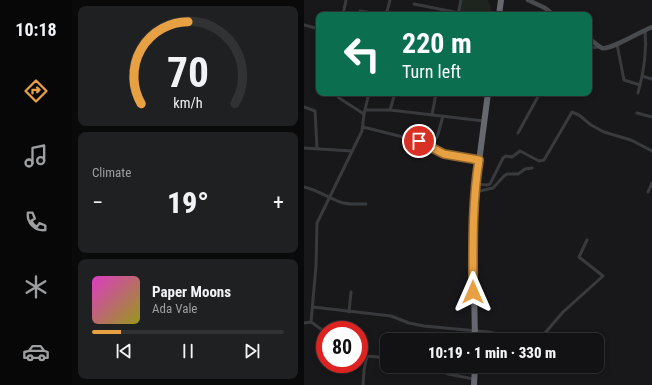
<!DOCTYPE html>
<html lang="en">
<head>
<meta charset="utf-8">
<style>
	:root { --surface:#121214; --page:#1f2022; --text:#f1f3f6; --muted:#9c9ea0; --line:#313234; --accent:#e7a042 }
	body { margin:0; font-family:"Roboto Condensed",sans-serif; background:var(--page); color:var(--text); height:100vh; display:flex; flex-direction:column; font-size:15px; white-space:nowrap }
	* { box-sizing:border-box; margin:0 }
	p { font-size:13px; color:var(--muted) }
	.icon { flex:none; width:22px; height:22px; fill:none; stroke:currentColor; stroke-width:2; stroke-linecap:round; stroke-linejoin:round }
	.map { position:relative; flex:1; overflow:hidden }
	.drawer { display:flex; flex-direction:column; gap:6px; padding:6px; background:#0a0a0b; width:232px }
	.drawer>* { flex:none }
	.hud { position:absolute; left:12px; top:12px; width:276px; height:84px; border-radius:8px; box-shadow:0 2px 6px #0003,0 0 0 1px var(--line); background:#0b6e4f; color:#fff; overflow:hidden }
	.speed { position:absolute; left:12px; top:321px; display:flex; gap:8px; font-size:20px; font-weight:700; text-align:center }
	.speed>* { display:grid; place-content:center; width:52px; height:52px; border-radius:50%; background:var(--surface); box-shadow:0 2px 6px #0003,0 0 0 1px var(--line); line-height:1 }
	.speed .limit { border:6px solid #d22; background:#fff; color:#111 }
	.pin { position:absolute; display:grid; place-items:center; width:34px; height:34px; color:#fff; margin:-17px; border:2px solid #fff; border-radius:50%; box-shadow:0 1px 4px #0007 }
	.me { position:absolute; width:44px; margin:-22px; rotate:0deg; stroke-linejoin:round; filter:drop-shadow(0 0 3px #0008) }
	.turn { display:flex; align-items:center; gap:14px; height:84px; padding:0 20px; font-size:18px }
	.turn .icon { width:52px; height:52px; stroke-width:2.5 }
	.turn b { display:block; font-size:28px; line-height:34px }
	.big { font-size:30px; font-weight:800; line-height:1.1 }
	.drawer .card { flex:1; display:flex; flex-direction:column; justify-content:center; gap:6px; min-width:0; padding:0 14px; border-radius:8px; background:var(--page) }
	.drawer .dial { align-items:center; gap:0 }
	.dial svg { height:104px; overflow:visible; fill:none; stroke:var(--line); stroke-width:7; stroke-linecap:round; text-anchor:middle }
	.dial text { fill:var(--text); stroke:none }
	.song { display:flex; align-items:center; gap:12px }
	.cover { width:48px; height:48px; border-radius:6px; background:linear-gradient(135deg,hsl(310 70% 55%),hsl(60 70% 35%)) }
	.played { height:4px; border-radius:2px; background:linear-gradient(90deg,var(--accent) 15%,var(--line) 15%) }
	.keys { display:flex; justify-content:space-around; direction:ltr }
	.heat { display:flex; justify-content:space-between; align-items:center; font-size:22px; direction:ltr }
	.trip { position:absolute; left:76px; top:333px; width:224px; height:40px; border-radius:8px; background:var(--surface); box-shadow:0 2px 6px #0003,0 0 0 1px var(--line); font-weight:800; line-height:40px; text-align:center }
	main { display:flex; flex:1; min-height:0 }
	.tab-bar { display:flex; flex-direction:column; width:72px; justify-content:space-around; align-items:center; background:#070708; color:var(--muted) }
	.tab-bar .icon { width:28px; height:28px }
	.tab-bar .current { color:var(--accent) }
	.tab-bar b { font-size:18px; color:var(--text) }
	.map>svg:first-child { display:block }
	.green { fill:#1e241e }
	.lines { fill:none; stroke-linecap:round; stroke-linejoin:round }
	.street { stroke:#393a3e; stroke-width:3 }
	.secondary { stroke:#474a4e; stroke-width:4.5 }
	.highway { stroke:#65696f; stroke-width:6 }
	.route-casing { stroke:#96682b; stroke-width:10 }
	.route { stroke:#e7a042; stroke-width:7 }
</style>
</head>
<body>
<main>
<nav class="tab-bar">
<b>10:18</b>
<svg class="icon current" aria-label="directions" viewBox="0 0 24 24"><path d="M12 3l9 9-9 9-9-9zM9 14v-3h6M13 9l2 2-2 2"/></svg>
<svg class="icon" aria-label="music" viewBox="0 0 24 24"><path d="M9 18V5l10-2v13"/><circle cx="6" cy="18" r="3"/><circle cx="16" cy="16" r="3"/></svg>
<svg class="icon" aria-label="phone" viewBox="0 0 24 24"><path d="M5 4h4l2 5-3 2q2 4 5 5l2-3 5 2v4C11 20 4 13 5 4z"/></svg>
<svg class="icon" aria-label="climate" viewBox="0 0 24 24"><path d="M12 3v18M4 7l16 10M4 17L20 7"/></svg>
<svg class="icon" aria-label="car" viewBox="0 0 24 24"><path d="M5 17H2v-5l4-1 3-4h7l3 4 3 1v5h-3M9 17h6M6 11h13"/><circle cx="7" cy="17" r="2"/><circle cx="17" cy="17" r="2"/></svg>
</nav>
<section class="drawer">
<div class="card dial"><svg viewBox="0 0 100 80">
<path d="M14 69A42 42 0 1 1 86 69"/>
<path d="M14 69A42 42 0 0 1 50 6" stroke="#e7a042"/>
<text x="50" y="56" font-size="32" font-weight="700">70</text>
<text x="50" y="72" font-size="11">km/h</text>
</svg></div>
<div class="card"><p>Climate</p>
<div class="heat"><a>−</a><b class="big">19°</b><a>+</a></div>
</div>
<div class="card">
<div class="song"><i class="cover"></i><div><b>Paper Moons</b><p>Ada Vale</p></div></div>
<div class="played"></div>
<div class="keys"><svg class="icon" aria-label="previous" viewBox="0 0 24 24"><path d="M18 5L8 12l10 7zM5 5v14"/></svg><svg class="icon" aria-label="pause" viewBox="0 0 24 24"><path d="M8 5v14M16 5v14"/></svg><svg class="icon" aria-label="next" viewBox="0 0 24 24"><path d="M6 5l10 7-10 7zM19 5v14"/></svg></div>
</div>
</section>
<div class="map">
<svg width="348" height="385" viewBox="0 0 348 385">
	<rect width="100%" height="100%" fill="#18181a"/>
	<polygon class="green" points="157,0 184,0 189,15 154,15"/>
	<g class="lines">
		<g class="street">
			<polyline points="110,4 155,13"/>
			<polyline points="56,11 82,15"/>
			<polyline points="39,15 42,0"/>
			<polyline points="82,15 86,0"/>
			<polyline points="154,15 157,0"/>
			<polyline points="0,25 15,29"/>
			<polyline points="313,44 320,80 336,85"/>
			<polyline points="285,48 295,47"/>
			<polyline points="338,76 348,79"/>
			<polyline points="32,93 35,98 60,114"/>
			<path d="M334 93C340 72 343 51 341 30"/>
			<polyline points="0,107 11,111 13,148"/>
			<polyline points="61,110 86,110 180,121"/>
			<polyline points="86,110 91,93"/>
			<polyline points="333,113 348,117"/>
			<polyline points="128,115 132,93"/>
			<polyline points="59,127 115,141 140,154 175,160"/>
			<polyline points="214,133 236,93"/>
			<polyline points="128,147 134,134 139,116"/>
			<polyline points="0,148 48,151"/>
			<polyline points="172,184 183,185 186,184 199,158 202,156 208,157 216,151 235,161 240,160 268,112 275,115 287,125 300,132 327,140 348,151"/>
			<path d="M0 187C13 190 23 197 36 202 44 205 53 204 62 204"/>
			<polyline points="171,192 189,188 200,176 203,174 214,174 221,169 228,168"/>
			<polyline points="344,192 348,183"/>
			<polyline points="9,307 87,316 105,323 120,326 184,332 214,338 219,340"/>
			<polyline points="45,312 47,292"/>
			<polyline points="7,322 12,266 13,223 58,131 60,114 65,93"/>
			<polyline points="0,323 7,322 21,332"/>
			<polyline points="235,340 259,312 299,276 275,257 283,240"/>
			<polyline points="55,351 63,356 83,358"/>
			<polyline points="126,366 144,374 170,379"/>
			<polyline points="59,385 60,370 63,356"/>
		</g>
		<g class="secondary">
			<polyline points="224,0 241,8 250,15"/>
			<path d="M285 39C289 41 294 46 298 48 307 50 337 31 348 27"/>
		</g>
		<g class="highway">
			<polyline points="195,15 197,0"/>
			<polyline points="171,340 169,232 170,200 184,93"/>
			<polyline points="170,385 171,366"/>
		</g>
	</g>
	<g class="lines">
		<defs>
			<path id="route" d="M115 141 140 154 175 160C168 203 169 248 169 292"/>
		</defs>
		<use href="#route" class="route-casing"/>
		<use href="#route" class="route"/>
	</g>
</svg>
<div class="speed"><div class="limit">80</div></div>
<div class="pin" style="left:115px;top:141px;background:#d93025"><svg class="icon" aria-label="arrive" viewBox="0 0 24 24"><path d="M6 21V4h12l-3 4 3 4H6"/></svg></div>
<svg class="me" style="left:169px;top:292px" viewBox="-20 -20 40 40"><path d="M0-17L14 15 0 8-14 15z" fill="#e7a042" stroke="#fff" stroke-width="4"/></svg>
<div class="trip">10:19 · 1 min · 330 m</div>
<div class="hud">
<div class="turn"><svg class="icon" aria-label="left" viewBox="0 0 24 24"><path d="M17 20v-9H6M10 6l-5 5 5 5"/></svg><div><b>220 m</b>Turn left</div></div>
</div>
</div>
</main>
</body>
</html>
